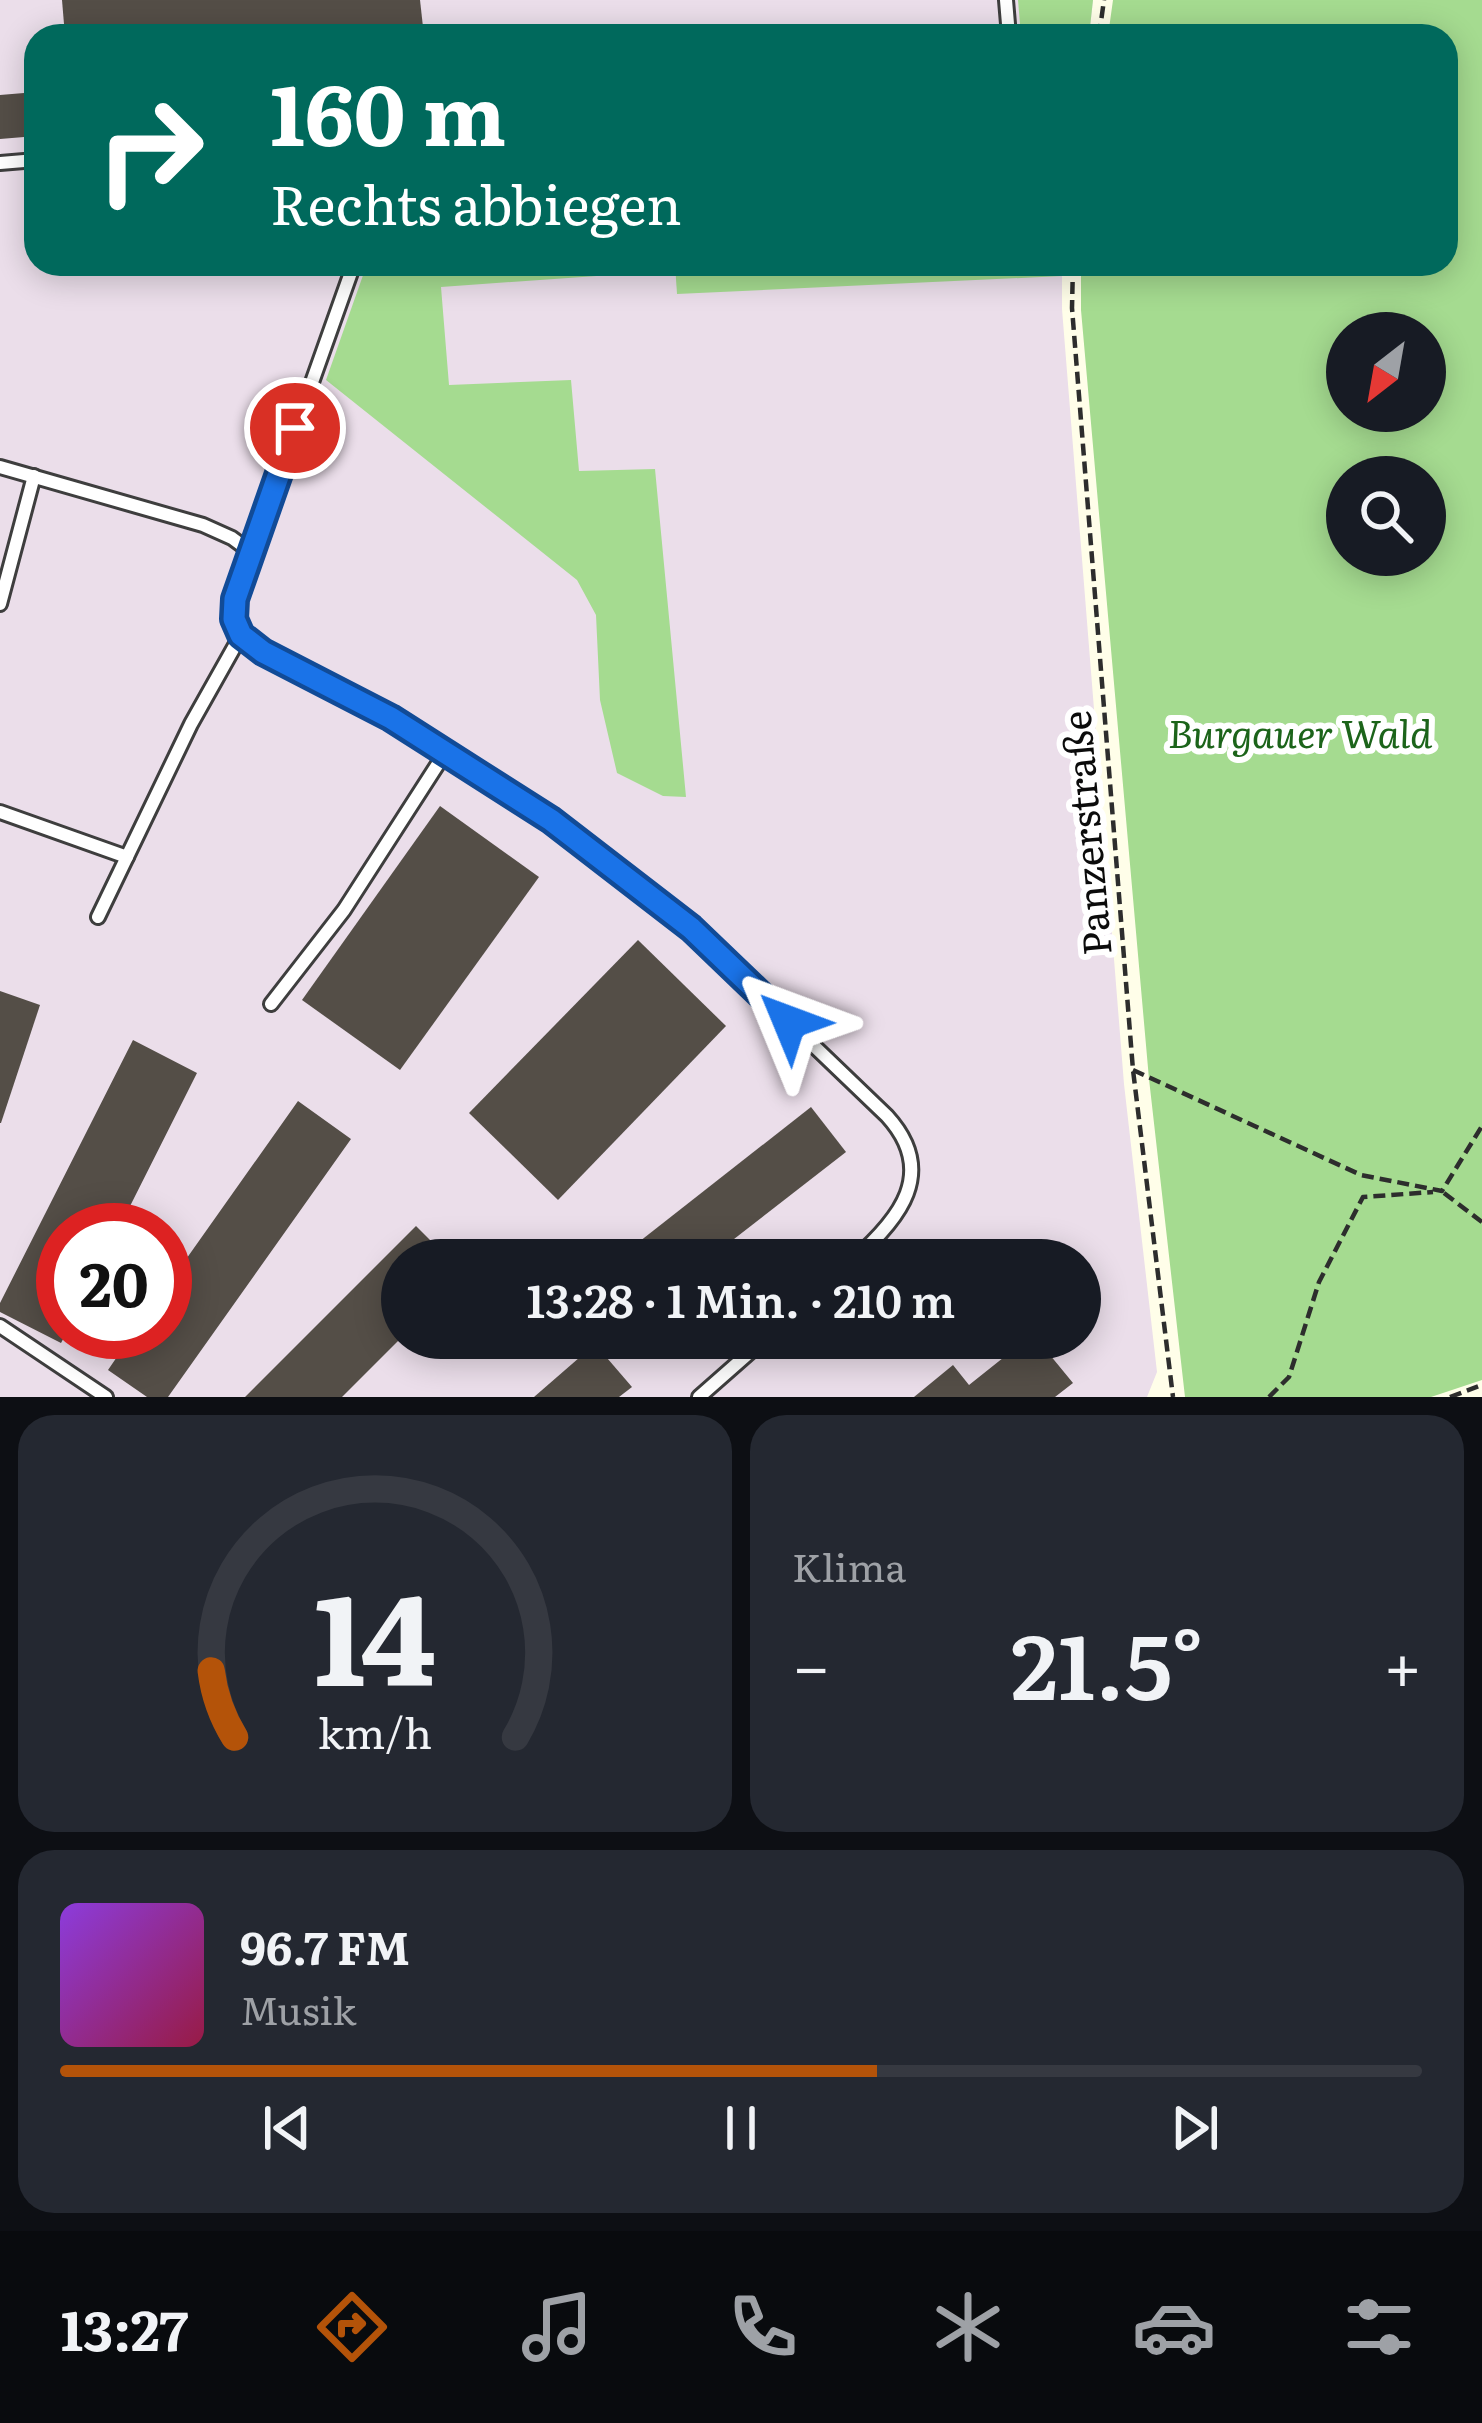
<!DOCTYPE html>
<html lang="de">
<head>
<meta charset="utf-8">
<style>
	:root { --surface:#171b24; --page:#242831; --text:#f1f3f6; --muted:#9ea1a6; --line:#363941; --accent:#b45309 }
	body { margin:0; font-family:Literata,serif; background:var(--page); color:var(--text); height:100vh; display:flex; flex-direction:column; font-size:45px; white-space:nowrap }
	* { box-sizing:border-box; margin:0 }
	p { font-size:39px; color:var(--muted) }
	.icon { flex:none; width:66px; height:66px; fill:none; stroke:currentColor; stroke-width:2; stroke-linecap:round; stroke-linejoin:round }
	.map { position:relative; height:1397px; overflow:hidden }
	.sheet { display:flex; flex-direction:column; gap:18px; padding:18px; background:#0d0f14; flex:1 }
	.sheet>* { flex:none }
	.banner { position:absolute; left:24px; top:24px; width:1434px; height:252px; border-radius:36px; box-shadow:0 6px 30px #0003; background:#00695c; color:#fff; overflow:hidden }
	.needle { width:78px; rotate:211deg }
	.tools { position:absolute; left:1326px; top:312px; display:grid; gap:24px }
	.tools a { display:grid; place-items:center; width:120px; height:120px; border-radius:50%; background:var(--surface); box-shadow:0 6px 30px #0003; font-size:60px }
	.speed { position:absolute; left:36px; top:1203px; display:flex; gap:24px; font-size:60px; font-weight:700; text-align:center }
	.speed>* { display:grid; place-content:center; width:156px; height:156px; border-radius:50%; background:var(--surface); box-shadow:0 6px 30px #0003; line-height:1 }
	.speed .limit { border:18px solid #d22; background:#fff; color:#111 }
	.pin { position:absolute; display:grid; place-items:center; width:102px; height:102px; color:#fff; margin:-51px; border:6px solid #fff; border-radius:50%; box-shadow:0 3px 12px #0007 }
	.me { position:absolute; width:132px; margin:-66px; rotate:314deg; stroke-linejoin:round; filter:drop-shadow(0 0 9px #0008) }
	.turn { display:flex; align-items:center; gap:42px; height:252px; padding:0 48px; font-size:54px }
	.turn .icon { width:156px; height:156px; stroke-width:2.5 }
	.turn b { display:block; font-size:84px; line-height:102px }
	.big { font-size:90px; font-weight:600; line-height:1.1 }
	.sheet .card { flex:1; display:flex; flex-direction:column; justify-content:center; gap:18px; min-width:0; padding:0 42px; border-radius:36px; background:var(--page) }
	.sheet .dial { align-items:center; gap:0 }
	.dial svg { height:312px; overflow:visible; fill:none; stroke:var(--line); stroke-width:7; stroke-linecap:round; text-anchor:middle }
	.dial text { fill:var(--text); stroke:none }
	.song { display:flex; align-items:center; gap:36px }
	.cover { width:144px; height:144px; border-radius:18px; background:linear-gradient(135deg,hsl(270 70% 55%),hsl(340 70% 35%)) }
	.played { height:12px; border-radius:6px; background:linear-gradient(90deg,var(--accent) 60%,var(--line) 60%) }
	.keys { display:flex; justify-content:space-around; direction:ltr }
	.heat { display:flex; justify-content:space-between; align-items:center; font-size:66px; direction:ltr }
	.sheet .tiles { flex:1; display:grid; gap:18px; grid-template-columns:1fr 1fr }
	.card:last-child { grid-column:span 2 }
	.trip { position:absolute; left:381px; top:1239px; width:720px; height:120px; border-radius:60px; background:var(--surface); box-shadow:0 6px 30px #0003; font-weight:600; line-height:120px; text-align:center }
	.menu { display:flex; height:192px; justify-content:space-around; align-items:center; background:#090b0e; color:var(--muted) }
	.menu .icon { width:84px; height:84px }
	.menu .current { color:var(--accent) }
	.menu b { font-size:54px; color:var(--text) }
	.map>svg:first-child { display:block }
	.industrial { fill:#ebdeea; fill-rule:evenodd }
	.forest { fill:#a5db90; fill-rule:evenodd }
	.building { fill:#544e47 }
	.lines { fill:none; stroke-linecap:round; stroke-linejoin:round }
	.service-casing { stroke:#3e3e3e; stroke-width:18 }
	.path { stroke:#2d2d2d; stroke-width:4.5; stroke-dasharray:12 6; stroke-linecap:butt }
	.service { stroke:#fff; stroke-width:12 }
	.route-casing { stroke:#114b97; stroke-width:30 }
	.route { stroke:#1a73e8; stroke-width:21 }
	.labels { text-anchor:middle; stroke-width:12; stroke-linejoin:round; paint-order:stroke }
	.park-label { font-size:39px; font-style:italic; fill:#1c641a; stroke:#fff }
	.street-label { font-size:39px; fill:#0b0b0b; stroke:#fff }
</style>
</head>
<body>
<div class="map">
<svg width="1482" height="1397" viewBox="0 0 1482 1397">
	<rect width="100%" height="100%" fill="#fffee9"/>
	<path class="industrial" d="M0 0H1093L1089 36H36V264H1062V309L1124 1084 1157 1372 1147 1397H0ZM63 1230H165V1332H63ZM402 1260H1080V1338H402Z"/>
	<g class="forest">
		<polygon points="1018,0 1093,0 1089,36 1021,36"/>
		<path d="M1113 0H1482V1380L1431 1397H1185L1149 1079 1081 310V264H1446V36H1108ZM1347 333H1425V411H1347ZM1425 477V555H1347V477Z"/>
		<polygon points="367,264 638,264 639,273 441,287 449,385 571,380 579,471 655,469 686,797 663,796 617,773 600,700 596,615 577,580 326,380"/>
		<polygon points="675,264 1062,264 1062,276 677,294"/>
	</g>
	<g class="building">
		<polygon points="62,0 420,0 424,36 65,36"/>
		<polygon points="865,26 866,36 823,36 823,29"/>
		<polygon points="36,92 36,136 0,139 0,95"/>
		<polygon points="440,806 539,877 400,1070 302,1000"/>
		<polygon points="638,940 726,1026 558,1200 469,1113"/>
		<polygon points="0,991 40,1005 1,1123 0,1123"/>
		<polygon points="133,1040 197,1073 118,1230 63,1230 63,1332 67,1332 61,1343 0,1312 0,1303"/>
		<polygon points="298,1101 351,1139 168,1397 147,1397 108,1370 134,1332 165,1332 165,1289"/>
		<polygon points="811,1107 846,1152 707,1260 624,1260 621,1256"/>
		<polygon points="416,1226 450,1260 402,1260 402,1337 342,1397 245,1397"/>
		<polygon points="1028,1338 1036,1338 1073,1383 1055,1397 914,1397 953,1365 969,1385"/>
		<polygon points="595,1344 632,1387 619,1397 534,1397"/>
	</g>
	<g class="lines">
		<defs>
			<g id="service">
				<polyline points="1006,0 1009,36"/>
				<polyline points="0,163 36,160"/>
				<path d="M354 264 235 599 234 619 241 635 263 652 391 718 551 821 618 869 691 928 887 1116C938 1172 900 1219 853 1260"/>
				<polyline points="0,467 203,525 232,538 251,552"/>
				<polyline points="0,604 34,476"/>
				<polyline points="0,812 127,857"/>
				<polyline points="98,917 191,724 241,635"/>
				<polyline points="271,1004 344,910 445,753"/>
				<polyline points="0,1326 106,1397"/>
				<polyline points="699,1397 766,1338"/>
			</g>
		</defs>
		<use href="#service" class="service-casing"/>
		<g class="path">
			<polyline points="1099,36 1104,0"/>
			<polyline points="1073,264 1072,308 1133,1070 1173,1397"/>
			<polyline points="1133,1070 1361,1175 1442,1191 1482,1126"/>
			<polyline points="1444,1193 1482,1222"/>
			<polyline points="1269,1397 1289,1377 1319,1282 1363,1197 1433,1192"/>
			<polyline points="1450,1397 1482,1385"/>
		</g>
		<use href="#service" class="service"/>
	</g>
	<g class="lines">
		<defs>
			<polyline id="route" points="295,428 235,599 234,619 241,635 263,652 391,718 551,820 691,928 789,1022"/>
		</defs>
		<use href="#route" class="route-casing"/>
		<use href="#route" class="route"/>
	</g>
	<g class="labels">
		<g class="park-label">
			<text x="1300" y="748">Burgauer Wald</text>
		</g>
		<g class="street-label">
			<text transform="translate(1087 833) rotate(-95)" y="14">Panzerstraße</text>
		</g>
	</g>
</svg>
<div class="tools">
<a><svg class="needle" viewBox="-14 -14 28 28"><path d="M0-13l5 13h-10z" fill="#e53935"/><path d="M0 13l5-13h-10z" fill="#9ea1a6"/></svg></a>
<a><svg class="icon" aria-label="search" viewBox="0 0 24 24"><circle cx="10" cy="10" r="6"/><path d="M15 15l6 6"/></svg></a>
</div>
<div class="speed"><div class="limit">20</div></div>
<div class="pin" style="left:295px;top:428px;background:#d93025"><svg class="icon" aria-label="arrive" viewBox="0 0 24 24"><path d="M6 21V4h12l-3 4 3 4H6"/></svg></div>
<svg class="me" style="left:789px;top:1022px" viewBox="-20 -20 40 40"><path d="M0-17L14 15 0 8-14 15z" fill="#1a73e8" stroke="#fff" stroke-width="4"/></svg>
<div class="trip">13:28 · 1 Min. · 210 m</div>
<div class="banner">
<div class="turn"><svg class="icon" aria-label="right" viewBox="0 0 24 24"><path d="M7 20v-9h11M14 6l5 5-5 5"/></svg><div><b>160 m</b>Rechts abbiegen</div></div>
</div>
</div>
<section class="sheet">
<div class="tiles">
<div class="card dial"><svg viewBox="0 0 100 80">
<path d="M14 69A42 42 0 1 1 86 69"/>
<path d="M14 69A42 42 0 0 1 8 52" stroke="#b45309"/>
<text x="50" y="56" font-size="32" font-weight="700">14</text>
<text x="50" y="72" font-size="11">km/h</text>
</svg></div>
<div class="card"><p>Klima</p>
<div class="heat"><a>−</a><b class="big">21.5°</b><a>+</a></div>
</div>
<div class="card">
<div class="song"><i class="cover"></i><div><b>96.7 FM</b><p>Musik</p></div></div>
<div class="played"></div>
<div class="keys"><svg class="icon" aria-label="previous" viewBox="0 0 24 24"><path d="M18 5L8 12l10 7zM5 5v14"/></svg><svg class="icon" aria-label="pause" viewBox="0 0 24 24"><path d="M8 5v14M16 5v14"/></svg><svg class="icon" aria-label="next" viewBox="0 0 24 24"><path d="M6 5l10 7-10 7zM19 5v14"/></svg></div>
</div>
</div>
</section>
<nav class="menu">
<b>13:27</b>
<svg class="icon current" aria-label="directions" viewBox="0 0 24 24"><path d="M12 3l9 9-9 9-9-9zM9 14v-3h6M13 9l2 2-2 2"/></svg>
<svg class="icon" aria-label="music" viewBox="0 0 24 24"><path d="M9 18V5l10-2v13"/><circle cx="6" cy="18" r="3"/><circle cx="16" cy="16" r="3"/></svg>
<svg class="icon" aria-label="phone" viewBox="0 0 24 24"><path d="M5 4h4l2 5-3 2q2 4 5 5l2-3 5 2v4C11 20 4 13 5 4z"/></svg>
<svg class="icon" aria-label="climate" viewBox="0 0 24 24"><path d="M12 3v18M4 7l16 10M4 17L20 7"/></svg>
<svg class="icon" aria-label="car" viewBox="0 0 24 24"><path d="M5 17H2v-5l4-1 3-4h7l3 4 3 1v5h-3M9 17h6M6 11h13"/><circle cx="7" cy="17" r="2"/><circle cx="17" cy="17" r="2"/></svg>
<svg class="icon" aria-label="filters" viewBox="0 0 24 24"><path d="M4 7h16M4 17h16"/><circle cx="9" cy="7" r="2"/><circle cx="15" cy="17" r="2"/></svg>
</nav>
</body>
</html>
